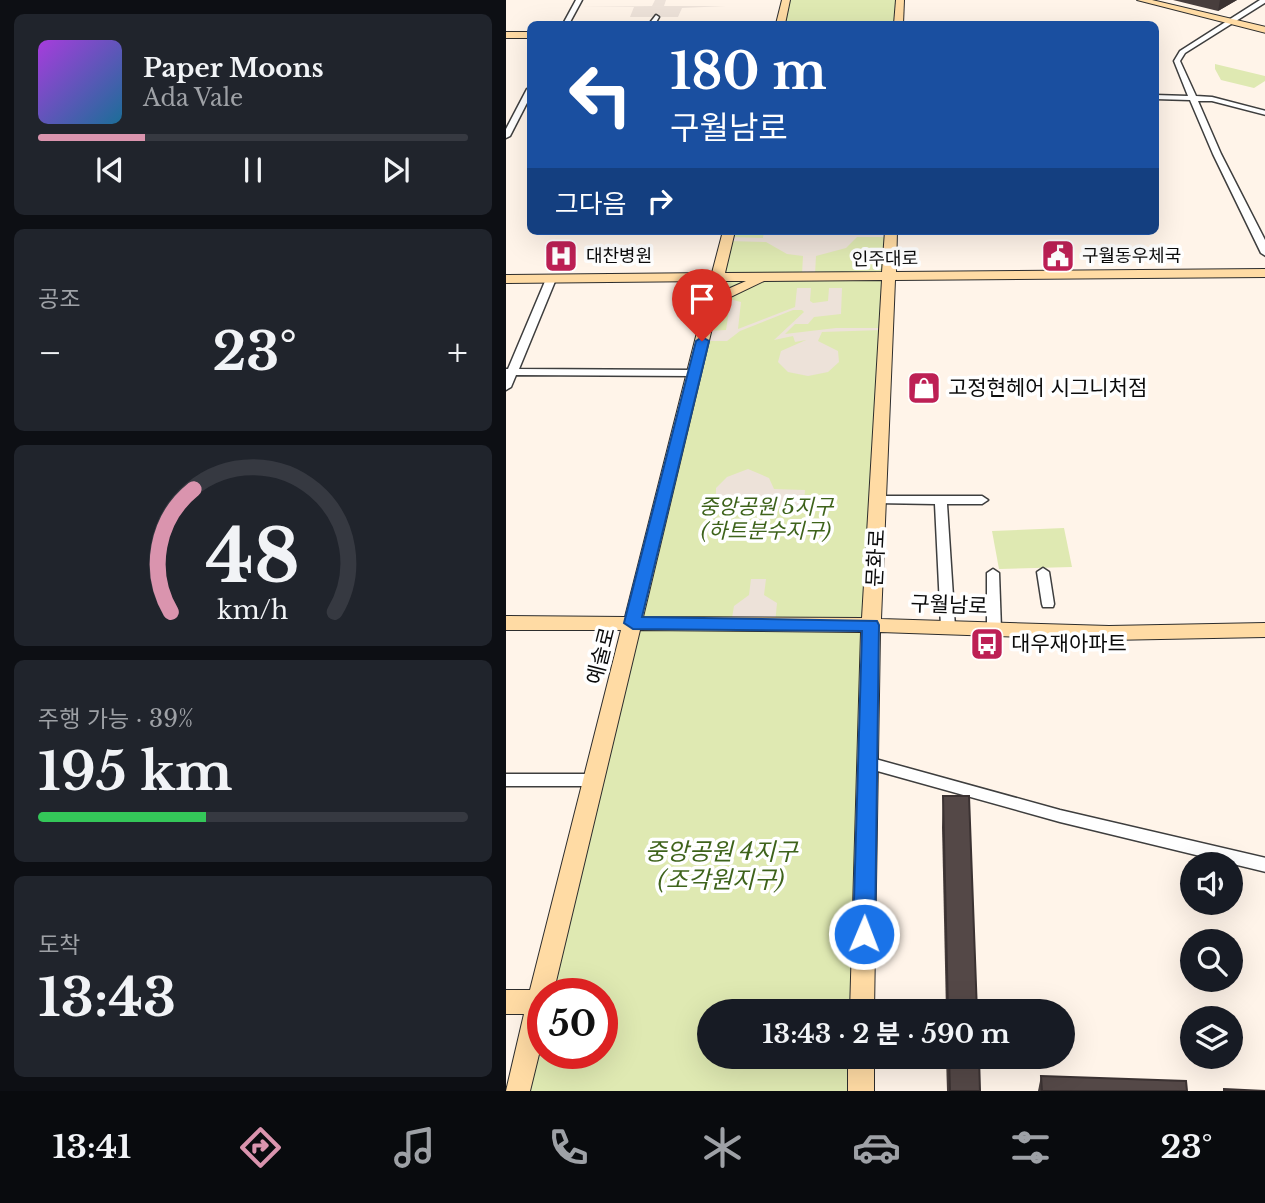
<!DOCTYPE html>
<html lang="ko">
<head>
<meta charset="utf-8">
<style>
	:root { --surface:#171b24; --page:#20242c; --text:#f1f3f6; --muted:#9ea1a6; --line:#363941; --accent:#da94ae }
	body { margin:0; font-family:"Libre Baskerville","Noto Sans KR",serif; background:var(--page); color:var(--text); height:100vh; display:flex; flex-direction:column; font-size:26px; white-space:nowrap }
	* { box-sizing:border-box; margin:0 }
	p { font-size:23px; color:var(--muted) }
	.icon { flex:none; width:38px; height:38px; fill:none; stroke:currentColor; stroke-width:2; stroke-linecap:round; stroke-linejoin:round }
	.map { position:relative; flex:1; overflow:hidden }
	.side { display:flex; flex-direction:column; gap:14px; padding:14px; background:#0d0f14; width:506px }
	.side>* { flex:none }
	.guide { position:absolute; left:21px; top:21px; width:632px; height:214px; border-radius:10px; box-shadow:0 7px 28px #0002; background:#1a4fa0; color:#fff; overflow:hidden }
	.buttons { position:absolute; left:674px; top:852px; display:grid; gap:14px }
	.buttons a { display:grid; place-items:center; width:63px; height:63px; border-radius:50%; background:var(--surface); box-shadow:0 7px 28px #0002; font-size:35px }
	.speed { position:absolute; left:21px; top:978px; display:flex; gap:14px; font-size:35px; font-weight:700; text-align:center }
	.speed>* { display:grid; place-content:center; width:91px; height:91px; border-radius:50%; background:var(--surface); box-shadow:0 7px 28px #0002; line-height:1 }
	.speed .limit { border:10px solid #d22; background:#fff; color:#111 }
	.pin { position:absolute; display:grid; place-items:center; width:60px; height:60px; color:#fff; margin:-72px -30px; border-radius:50% 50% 50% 0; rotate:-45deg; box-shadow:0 0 7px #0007 }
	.pin .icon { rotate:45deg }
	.me { position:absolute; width:77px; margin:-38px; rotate:1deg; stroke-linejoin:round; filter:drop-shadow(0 0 5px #0008) }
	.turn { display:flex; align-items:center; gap:24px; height:147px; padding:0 28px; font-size:32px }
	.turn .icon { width:91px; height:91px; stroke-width:2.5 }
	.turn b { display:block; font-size:49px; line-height:60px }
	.then { display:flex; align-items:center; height:66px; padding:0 28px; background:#0003; gap:14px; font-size:26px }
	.big { font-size:52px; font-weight:700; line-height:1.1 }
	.side .widget { flex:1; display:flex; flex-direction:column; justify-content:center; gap:10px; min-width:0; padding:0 24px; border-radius:10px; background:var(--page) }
	.side .dial { align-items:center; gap:0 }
	.dial svg { height:182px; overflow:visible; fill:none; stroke:var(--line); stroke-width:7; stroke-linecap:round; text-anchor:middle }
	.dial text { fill:var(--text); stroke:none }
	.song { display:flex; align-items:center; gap:21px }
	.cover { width:84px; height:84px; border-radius:10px; background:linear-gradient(135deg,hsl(280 70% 55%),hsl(200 70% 35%)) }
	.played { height:7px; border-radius:4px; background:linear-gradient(90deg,var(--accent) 25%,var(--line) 25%) }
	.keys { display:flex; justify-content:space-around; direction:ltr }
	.heat { display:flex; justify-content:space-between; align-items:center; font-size:38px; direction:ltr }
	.charge { height:10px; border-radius:5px; background:linear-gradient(90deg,#34c759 39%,var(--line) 0) }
	.trip { position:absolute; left:191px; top:999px; width:378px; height:70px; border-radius:35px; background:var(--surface); box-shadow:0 7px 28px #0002; font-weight:700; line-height:70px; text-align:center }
	.tab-bar { display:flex; height:112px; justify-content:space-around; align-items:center; background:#090b0e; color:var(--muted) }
	.tab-bar .icon { width:49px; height:49px }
	.tab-bar .on { color:var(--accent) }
	.tab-bar b { font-size:32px; color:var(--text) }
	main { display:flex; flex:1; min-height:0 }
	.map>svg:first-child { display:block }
	.green { fill:#dfe9b2; fill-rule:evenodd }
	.plaza { fill:#ede2d9 }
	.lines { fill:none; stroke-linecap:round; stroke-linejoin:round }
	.street-casing { stroke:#3e3e3e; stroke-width:3 }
	.secondary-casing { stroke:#2d2d2d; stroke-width:2 }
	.street { fill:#fff; fill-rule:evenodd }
	.secondary { fill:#ffdba4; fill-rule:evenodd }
	.wall { fill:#483e3d }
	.shaded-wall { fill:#3b3232 }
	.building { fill:#544847; stroke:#3b3232; stroke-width:2 }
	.route { fill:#1a73e8; stroke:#114b97; stroke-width:2 }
	.labels { text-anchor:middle; stroke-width:7; stroke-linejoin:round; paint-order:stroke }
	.far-poi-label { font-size:18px; fill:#0b0b0b; stroke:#fff; text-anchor:start }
	.far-street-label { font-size:18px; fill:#0b0b0b; stroke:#fff }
	.poi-label { font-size:21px; fill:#0b0b0b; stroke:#fff; text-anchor:start }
	.park-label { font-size:21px; font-style:italic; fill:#3e631b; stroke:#fff }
	.street-label { font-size:21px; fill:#0b0b0b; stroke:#fff }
	.near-park-label { font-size:24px; font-style:italic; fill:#3e631b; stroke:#fff }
</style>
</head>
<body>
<main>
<section class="side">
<div class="widget">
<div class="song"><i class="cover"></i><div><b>Paper Moons</b><p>Ada Vale</p></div></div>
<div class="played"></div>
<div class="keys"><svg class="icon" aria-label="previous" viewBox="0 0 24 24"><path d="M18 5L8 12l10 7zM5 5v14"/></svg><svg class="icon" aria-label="pause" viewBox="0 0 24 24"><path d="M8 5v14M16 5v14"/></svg><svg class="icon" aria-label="next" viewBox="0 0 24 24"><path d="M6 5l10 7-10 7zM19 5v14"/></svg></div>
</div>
<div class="widget"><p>공조</p>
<div class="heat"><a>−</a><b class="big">23°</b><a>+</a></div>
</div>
<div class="widget dial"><svg viewBox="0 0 100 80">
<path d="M14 69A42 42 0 1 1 86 69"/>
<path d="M14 69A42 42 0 0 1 24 15" stroke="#da94ae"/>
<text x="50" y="56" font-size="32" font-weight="700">48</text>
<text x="50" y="72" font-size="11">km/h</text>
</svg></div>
<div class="widget"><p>주행 가능 · 39%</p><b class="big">195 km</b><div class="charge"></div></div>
<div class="widget"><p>도착</p><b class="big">13:43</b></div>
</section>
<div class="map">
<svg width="760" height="1091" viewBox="0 0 760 1091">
	<rect width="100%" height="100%" fill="#fff4e9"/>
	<g class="green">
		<polygon points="280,0 391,0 390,24 274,24"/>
		<polygon points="709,64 759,76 759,81 748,88 715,80 709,69"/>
		<path d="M223 231H382L359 620 348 625 364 641 356 1011 203 1012V1057H355V1091H11ZM37 994H96V1054H37Z"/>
		<polygon points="558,528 566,567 493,569 486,531"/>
	</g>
	<g class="plaza">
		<polygon points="149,0 160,0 158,6 220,6 176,8 172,17 124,17 128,7 70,7 146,6"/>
		<polygon points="258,231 352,231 353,235 382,235 382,237 351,237 340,248 310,256 309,274 296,274 297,256 281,254 260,242 221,241 222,237 257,238"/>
		<polygon points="291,288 305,288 304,301 307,303 322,301 323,288 336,288 335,314 308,317 302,324 289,324 279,334 330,328 377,328 376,330 316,332 312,341 332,351 333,362 322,372 302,376 282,372 272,362 275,351 300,340 289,342 287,336 268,340 298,312 296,310 287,310 234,331 221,341 196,341 199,331 220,330 223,311 204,310 208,295 235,302 232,329 289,307"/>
		<polygon points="242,469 263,478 268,489 299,490 298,502 304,506 265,506 251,514 239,516 220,511 210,501 210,488 221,477"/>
		<polygon points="245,579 260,579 258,595 271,603 269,624 225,624 228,606 243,595"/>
	</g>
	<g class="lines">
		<defs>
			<g id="street">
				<polygon points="70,0 76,0 63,24 57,24"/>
				<polygon points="754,0 760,0 760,2 679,53 674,61 690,96 706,97 760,111 760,115 706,101 692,101 715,154 760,242 760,256 755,253 707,154 684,100 649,99 649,95 682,96 668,61 674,51"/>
				<polygon points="150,15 153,17 149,24 143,24"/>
				<polygon points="21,89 24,89 24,97 4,136 0,138 0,129"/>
				<polygon points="45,276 50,279 13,369 188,370 193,373 188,376 10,375 5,387 0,390 0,369 2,369 40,279"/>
				<polygon points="373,496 476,496 482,500 476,504 441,504 449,627 447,630 437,630 435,627 429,504 369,503 367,500 369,497"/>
				<polygon points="537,568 543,572 548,604 547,607 537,607 536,604 531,572"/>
				<polygon points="487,569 493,573 495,629 493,632 483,632 481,629 481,573"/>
				<polygon points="362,757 554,810 760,858 760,872 554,822 357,767 355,763 357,759"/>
				<polygon points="0,774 88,774 93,776 95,780 93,784 88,786 0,786"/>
			</g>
			<g id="secondary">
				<polygon points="276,0 284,0 279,24 270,24"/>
				<polygon points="390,0 398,0 397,24 388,24"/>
				<polygon points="631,0 646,0 760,27 760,33"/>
				<rect x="0" y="32" width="24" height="6"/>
				<path d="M217 231H229L219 273 376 272 379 231H391L390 272 760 269V277L389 280 375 619 603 626 760 623V637L603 640 374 632 368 1012H344L355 632 134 630 47 994H37V1038L24 1091H0L18 1014H0V990H24L115 630H0V616L119 617 204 281 0 283V275L206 273ZM376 280 356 618 137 617 212 303 258 281ZM217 281H240L215 292Z"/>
				<rect x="342" y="1057" width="26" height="34"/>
			</g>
		</defs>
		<use href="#street" class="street-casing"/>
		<use href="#secondary" class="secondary-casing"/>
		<use href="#street" class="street"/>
		<use href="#secondary" class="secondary"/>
	</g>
	<g class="wall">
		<polygon points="667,0 731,0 712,11"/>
		<polygon points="542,241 564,251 563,261 544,261 541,251"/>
		<polygon points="437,796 471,1012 440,1012 436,827"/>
		<polygon points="440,1057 473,1057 474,1091 441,1091"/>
		<polygon points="535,1076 681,1091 532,1091"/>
	</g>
	<polygon class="shaded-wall" points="714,0 731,0 712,11"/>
	<g class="building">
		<polygon points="542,241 561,241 564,251 545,251"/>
		<polygon points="437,796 463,796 471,1012 442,1012"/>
		<polygon points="443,1057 473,1057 474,1091 444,1091"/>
		<polygon points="535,1076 680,1081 681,1091 536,1091"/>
		<polygon points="718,1089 760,1091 718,1091"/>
	</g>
	<polygon class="route" points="196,337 203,341 136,617 371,621 373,625 369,934 366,941 358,944 350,941 347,934 356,631 127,629 118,623 190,341"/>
	<defs>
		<symbol id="hospital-square" viewBox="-11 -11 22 22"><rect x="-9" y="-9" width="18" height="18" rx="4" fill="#bd2055" stroke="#fff"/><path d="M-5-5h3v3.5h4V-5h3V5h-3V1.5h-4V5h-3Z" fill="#fff"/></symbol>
		<symbol id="civic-square" viewBox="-11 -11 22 22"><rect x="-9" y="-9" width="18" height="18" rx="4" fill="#bd2055" stroke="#fff"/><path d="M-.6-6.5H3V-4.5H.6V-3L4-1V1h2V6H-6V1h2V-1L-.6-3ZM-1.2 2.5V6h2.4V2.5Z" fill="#fff"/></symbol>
		<symbol id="shop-square" viewBox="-11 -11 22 22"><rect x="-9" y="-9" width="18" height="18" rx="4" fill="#bd2055" stroke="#fff"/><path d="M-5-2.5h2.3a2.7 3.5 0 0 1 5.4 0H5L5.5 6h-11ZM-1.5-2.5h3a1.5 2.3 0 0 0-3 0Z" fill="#fff"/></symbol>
		<symbol id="bus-square" viewBox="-11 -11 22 22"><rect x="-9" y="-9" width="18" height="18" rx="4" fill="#bd2055" stroke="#fff"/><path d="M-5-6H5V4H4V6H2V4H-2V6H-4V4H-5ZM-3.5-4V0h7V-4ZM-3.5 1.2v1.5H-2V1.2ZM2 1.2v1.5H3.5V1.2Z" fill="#fff"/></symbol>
	</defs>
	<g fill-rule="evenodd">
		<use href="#hospital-square" x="36" y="237" width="38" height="38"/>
		<use href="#civic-square" x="533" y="237" width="38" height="38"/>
		<use href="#shop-square" x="399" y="369" width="38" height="38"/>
		<use href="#bus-square" x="462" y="625" width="38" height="38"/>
	</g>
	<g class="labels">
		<g class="far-poi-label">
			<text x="80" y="262">대찬병원</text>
			<text x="576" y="262">구월동우체국</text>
		</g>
		<g class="far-street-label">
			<text transform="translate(379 259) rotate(-1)" y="6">인주대로</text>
		</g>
		<g class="poi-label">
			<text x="442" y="395">고정현헤어 시그니처점</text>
			<text x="505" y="651">대우재아파트</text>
		</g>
		<g class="park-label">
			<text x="260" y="514">중앙공원 5지구<tspan x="260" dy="24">(하트분수지구)</tspan></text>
		</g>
		<g class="street-label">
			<text transform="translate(370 558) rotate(-87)" y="7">문화로</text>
			<text transform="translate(443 605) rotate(2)" y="7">구월남로</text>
			<text transform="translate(95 656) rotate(-76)" y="7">예술로</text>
		</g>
		<g class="near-park-label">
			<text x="215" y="860">중앙공원 4지구<tspan x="215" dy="28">(조각원지구)</tspan></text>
		</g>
	</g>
</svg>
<div class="buttons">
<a><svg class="icon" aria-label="sound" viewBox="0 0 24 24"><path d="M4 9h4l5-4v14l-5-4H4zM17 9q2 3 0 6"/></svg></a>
<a><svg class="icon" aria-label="search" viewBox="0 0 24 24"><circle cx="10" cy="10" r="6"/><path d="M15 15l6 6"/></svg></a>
<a><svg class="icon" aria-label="layers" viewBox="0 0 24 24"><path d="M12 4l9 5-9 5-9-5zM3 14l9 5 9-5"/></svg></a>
</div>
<div class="speed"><div class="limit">50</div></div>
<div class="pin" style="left:196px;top:341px;background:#d93025"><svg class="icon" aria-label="arrive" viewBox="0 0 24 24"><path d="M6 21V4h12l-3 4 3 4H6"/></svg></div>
<svg class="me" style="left:358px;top:934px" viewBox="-20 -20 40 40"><circle r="17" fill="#1a73e8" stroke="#fff" stroke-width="3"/><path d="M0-11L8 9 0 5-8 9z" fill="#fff"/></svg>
<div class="trip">13:43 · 2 분 · 590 m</div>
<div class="guide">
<div class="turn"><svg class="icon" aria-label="left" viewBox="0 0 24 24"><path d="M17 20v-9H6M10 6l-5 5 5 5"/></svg><div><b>180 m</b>구월남로</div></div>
<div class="then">그다음<svg class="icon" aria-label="right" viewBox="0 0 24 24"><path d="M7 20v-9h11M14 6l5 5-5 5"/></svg></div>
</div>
</div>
</main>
<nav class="tab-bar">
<b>13:41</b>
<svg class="icon on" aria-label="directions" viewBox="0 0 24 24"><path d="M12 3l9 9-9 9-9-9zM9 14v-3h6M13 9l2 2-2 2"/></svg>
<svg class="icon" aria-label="music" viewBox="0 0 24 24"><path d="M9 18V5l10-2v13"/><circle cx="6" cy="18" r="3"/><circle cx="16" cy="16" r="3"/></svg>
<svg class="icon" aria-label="phone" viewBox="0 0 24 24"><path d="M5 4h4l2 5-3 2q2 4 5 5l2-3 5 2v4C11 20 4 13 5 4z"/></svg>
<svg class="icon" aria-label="climate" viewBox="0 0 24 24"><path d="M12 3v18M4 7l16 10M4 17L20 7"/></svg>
<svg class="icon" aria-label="car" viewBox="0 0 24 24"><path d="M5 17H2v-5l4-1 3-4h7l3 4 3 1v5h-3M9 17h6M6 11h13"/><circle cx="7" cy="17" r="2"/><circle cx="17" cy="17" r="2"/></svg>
<svg class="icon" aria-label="filters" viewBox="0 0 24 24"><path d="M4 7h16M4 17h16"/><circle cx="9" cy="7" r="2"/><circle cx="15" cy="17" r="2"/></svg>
<b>23°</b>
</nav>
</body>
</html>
